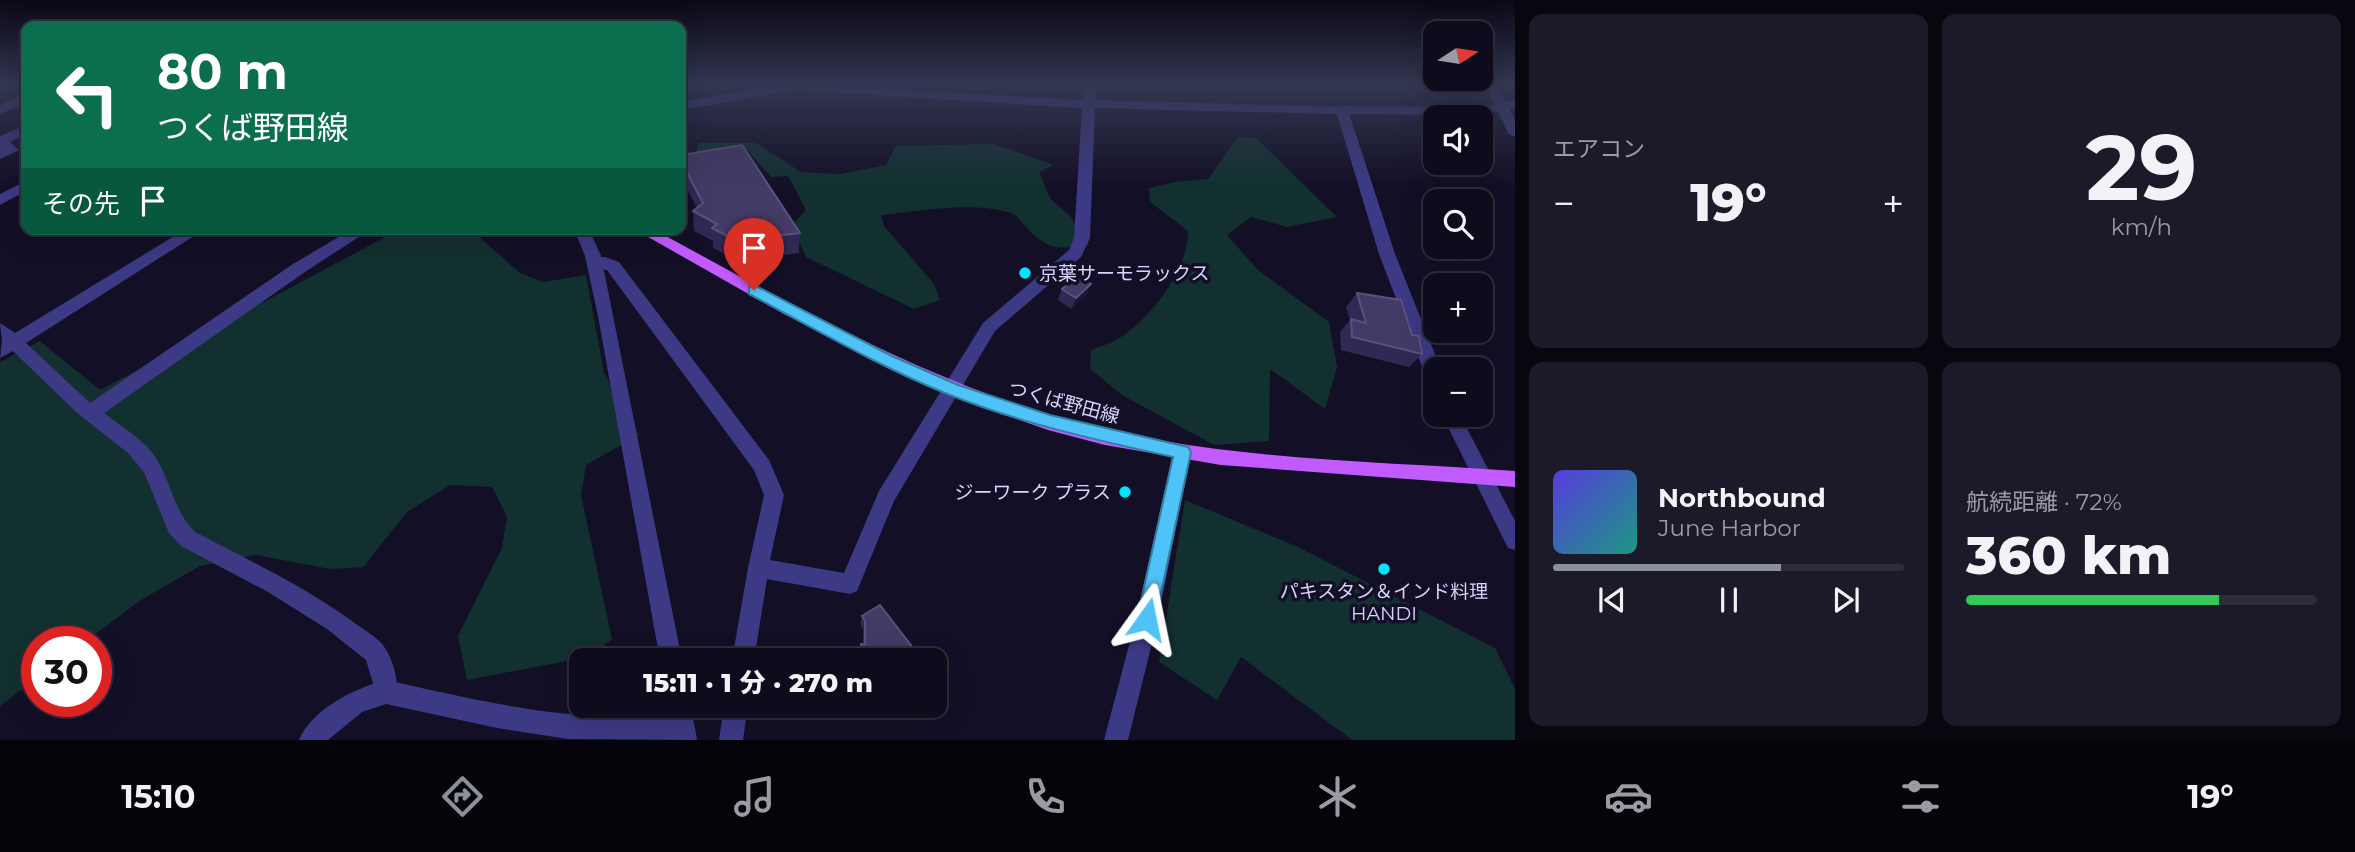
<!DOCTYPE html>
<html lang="ja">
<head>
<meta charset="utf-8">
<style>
	:root { --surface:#0e0b1c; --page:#1c1929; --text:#f1f3f6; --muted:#9b9ba3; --line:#2e2b3b; --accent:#8c9099 }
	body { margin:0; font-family:Montserrat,"Noto Sans JP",sans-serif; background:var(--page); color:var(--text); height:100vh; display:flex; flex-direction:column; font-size:26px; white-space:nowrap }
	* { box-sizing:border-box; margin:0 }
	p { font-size:23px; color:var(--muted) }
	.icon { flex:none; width:38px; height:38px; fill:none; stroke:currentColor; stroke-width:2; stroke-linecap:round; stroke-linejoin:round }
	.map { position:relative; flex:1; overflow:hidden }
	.side { display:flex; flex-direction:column; gap:14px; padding:14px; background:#08060f; width:840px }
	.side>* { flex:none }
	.hud { position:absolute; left:21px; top:21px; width:665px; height:214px; border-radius:14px; box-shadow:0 7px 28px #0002,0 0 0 2px var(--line); background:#0b6e4f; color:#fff; overflow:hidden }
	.needle { width:46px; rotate:78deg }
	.fabs { position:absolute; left:1423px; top:21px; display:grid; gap:14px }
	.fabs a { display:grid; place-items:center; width:70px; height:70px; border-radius:14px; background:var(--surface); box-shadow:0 7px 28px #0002,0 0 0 2px var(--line); font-size:35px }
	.speed { position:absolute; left:21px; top:626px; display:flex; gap:14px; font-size:35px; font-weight:700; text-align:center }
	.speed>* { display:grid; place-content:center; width:91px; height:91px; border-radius:50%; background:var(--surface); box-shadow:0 7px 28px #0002,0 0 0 2px var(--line); line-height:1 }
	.speed .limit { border:10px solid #d22; background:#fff; color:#111 }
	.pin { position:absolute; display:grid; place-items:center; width:60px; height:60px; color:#fff; margin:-72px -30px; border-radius:50% 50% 50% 0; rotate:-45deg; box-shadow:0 0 7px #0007 }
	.pin .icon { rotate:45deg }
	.me { position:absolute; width:77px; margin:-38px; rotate:12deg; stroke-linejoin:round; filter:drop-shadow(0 0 5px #0008) }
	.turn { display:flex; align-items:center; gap:24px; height:147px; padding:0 21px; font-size:32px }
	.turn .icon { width:91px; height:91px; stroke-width:2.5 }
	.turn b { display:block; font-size:49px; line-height:60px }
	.then { display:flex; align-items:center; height:66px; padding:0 21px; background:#0003; gap:14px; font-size:26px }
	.big { font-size:52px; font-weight:800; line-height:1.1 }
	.side .card { flex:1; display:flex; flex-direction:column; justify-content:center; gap:10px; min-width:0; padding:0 24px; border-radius:14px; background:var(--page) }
	.side .dial { align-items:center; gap:0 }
	.dial b { font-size:91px; line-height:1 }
	.song { display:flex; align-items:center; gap:21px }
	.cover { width:84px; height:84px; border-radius:10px; background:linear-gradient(135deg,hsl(250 70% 55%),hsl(170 70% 35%)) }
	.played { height:7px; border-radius:4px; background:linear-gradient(90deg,var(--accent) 65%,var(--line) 65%) }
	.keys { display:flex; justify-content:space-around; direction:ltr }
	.heat { display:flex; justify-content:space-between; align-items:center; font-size:38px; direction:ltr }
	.charge { height:10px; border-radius:5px; background:linear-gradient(90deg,#34c759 72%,var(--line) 0) }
	.side .tiles { flex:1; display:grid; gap:14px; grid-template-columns:repeat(2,1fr) }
	.trip { position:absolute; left:569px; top:648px; width:378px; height:70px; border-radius:14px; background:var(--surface); box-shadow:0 7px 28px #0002,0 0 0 2px var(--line); font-weight:800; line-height:70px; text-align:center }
	.menu { display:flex; height:112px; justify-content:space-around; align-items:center; background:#06040b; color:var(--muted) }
	.menu .icon { width:49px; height:49px }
	.menu .selected { color:var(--accent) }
	.menu b { font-size:32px; color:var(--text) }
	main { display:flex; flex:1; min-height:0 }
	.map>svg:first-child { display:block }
	.green { fill:#12302f }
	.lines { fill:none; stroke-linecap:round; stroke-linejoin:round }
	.minor { fill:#3d3a85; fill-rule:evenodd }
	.tertiary { fill:#3d3a85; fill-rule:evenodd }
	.primary { fill:#c25bff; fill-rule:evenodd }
	.wall { fill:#312854 }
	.shaded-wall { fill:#1d163a }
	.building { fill:#433a66; stroke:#5a527e; stroke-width:2 }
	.route { fill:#4fc3f7; stroke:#337fa1; stroke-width:2 }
	.poi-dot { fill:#00e5ff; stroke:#130f26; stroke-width:2.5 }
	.labels { text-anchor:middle; stroke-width:7; stroke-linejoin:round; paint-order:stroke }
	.poi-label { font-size:19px; fill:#d9d4ff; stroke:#130f26; text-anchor:start }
	.street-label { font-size:19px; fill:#d9d4ff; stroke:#130f26 }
</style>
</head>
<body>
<main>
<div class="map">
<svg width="1515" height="740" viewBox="0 0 1515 740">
	<rect width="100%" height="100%" fill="#130f26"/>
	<g class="green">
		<path d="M1238 137 1256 138 1337 217 1287 227 1251 217 1227 235 1258 270 1329 322 1337 367 1325 409 1270 369 1269 441 1214 445 1122 395 1090 369 1091 350C1099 347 1108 344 1116 340 1149 322 1189 268 1188 231L1150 202 1149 188 1175 182 1208 179Z"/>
		<path d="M699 143H756L801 172 840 174 886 165 896 146 994 144 1053 165 1039 172 1050 198 1070 216 1089 245C1059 249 1048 251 1026 227 1021 222 1017 215 1011 213 970 201 922 211 881 215L884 226 934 284 940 300 914 309 806 257 792 225 806 210 788 176 771 177 746 148 694 157Z"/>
		<polygon points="400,229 470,229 520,273 543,282 586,275 604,373 639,435 586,465 581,495 612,639 588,657 467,680 458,636 502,548 507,517 492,487 450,485 407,512 363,567 330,569 256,555 200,566 141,600 85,642 37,642 37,678 0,706 0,362 40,341 100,390"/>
		<polygon points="1185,500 1298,547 1495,648 1515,689 1515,740 1352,740 1241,657 1217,700 1159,662"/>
	</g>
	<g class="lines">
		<g class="minor">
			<polygon points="785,84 1083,100 1084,84 1096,84 1096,100 1347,107 1395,254 1441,369 1435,369 1435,384 1429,382 1426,377 1379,254 1337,114 1095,108 1090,238 1081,257 995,331 894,501 857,591 850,594 767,579 754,660 732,660 748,568 764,495 754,470 607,270 588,266 586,262 588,258 605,257 619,262 769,460 784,495 770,560 844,573 879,491 983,323 1069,250 1074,238 1082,108 793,90 681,110 681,102"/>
			<polygon points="1485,84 1497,84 1515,120 1515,137 1508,133"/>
			<polygon points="26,94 26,103 0,114 0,105"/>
			<polygon points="26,125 26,134 10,142 19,150 0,159 0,136"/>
			<polygon points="26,181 26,191 0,205 0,194"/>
			<path d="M186 229H205L26 343 90 403 293 264 352 229H371L305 272 104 413C123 428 149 442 160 465 172 488 176 514 195 532 250 561 306 587 356 624 364 630 375 636 382 644 393 657 401 685 394 700L386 704 378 700 366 660 327 629 268 592 181 546 169 533 144 472 128 453 76 412 13 351 0 358 2 341 0 323 15 333Z"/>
			<polygon points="1442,415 1460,415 1515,521 1515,550 1508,548"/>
			<polygon points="1182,444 1189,446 1191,452 1158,619 1128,740 1104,740 1136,619 1173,452 1175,446"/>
			<polygon points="724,705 748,705 743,740 719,740"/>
		</g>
		<g class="tertiary">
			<polygon points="1515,100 1515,108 1483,115 1342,114 1335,110 1342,106 1483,107"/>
			<polygon points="574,229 589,229 601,256 682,660 660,660 598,316 585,256"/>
			<path d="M386 680C480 701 572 724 669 714L667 705H691L697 740 568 739 497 728 386 704 362 712 328 740H299C312 709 355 688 386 680Z"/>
		</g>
		<path class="primary" d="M634 229H653C780 298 908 372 1047 414 1198 460 1359 460 1515 471V487L1221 465 1105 445 1048 430 988 409 884 365 784 314Z"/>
	</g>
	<g class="wall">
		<polygon points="681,155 800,233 799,253 738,261 713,248 713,241 694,231 693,211 697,208 686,187 681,187"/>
		<polygon points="1091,284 1086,295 1071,309 1058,300 1062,289"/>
		<polygon points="1357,293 1412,335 1422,354 1409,367 1341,350 1340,332 1350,320 1346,307"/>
		<polygon points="862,616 917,653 914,660 859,660 859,652 861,644 863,644 863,629 860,624"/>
	</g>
	<g class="shaded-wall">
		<polygon points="681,167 684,167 686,187 681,187"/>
		<polygon points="1091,284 1086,295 1071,309 1076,298"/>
		<polygon points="917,653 914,660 907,660"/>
	</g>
	<g class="building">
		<polygon points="742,145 800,233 737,241 712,228 717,224 693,211 703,203 684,167 681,167 681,155"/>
		<polygon points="1078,276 1091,284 1076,298 1062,289"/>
		<polygon points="1357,293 1401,300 1412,335 1419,336 1422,354 1352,337 1351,319 1366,323"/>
		<polygon points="880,605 917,653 907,660 862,660 861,644 865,644 865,621 862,616"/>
	</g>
	<linearGradient id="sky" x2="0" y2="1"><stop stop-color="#0a0815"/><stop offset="0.45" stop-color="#333752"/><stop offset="1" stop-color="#333752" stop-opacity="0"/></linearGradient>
	<rect width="1515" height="187" fill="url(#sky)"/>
	<path class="route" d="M754 285 892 356 958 385 1050 415 1188 447 1191 452 1154 626 1147 629 1140 626 1137 619 1173 457C1096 440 1019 423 945 393 878 366 814 328 749 294V287Z"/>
	<g class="poi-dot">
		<circle cx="1025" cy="273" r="7"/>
		<circle cx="1125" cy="492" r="7"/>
		<circle cx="1384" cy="569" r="7"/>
	</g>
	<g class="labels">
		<g class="poi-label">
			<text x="1039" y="280">京葉サーモラックス</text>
			<text x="1111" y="499" text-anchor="end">ジーワーク プラス</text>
			<text x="1384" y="598" text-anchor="middle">パキスタン＆インド料理<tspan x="1384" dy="22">HANDI</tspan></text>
		</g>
		<g class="street-label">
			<text transform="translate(1064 402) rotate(15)" y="7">つくば野田線</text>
		</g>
	</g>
</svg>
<div class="fabs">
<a><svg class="needle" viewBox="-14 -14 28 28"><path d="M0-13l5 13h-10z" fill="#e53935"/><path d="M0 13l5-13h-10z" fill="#9b9ba3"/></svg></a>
<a><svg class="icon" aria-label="sound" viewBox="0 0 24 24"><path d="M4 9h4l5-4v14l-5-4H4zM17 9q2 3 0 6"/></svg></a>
<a><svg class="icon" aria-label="search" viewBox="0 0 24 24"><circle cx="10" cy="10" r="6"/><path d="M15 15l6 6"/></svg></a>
<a>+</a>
<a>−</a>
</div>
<div class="speed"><div class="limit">30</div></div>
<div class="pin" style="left:754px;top:290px;background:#d93025"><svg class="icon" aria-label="arrive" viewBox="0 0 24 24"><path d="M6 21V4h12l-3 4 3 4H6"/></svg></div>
<svg class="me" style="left:1147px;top:619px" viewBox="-20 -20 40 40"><path d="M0-17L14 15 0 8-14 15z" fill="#4fc3f7" stroke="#fff" stroke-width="4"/></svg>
<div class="trip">15:11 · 1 分 · 270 m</div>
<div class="hud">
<div class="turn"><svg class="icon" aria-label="left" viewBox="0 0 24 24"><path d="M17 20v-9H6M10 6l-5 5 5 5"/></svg><div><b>80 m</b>つくば野田線</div></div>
<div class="then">その先<svg class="icon" aria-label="arrive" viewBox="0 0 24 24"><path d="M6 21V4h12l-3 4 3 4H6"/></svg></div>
</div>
</div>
<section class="side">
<div class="tiles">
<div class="card"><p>エアコン</p>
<div class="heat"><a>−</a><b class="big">19°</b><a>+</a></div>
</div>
<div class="card dial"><b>29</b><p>km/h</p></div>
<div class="card">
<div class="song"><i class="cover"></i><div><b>Northbound</b><p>June Harbor</p></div></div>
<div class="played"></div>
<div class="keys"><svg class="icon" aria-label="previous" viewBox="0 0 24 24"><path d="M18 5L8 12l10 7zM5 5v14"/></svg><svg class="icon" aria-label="pause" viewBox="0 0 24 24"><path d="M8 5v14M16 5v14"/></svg><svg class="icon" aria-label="next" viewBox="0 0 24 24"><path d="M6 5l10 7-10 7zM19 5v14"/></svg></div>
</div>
<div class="card"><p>航続距離 · 72%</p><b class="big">360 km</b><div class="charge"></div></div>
</div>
</section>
</main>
<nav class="menu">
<b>15:10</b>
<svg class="icon selected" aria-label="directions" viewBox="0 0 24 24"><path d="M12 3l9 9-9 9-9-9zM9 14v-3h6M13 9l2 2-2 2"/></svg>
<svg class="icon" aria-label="music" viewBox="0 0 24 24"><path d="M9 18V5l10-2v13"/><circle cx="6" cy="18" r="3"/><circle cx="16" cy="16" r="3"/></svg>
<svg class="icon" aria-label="phone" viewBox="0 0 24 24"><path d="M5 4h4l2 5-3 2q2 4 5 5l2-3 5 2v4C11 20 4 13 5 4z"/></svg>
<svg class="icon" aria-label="climate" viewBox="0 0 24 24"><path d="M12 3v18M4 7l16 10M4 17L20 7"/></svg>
<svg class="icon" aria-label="car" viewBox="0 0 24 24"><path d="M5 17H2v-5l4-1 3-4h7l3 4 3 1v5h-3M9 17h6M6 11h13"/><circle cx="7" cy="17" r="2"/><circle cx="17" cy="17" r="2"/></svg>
<svg class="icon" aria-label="filters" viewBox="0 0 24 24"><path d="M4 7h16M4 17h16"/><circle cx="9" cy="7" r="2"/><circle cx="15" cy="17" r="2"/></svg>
<b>19°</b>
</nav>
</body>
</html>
